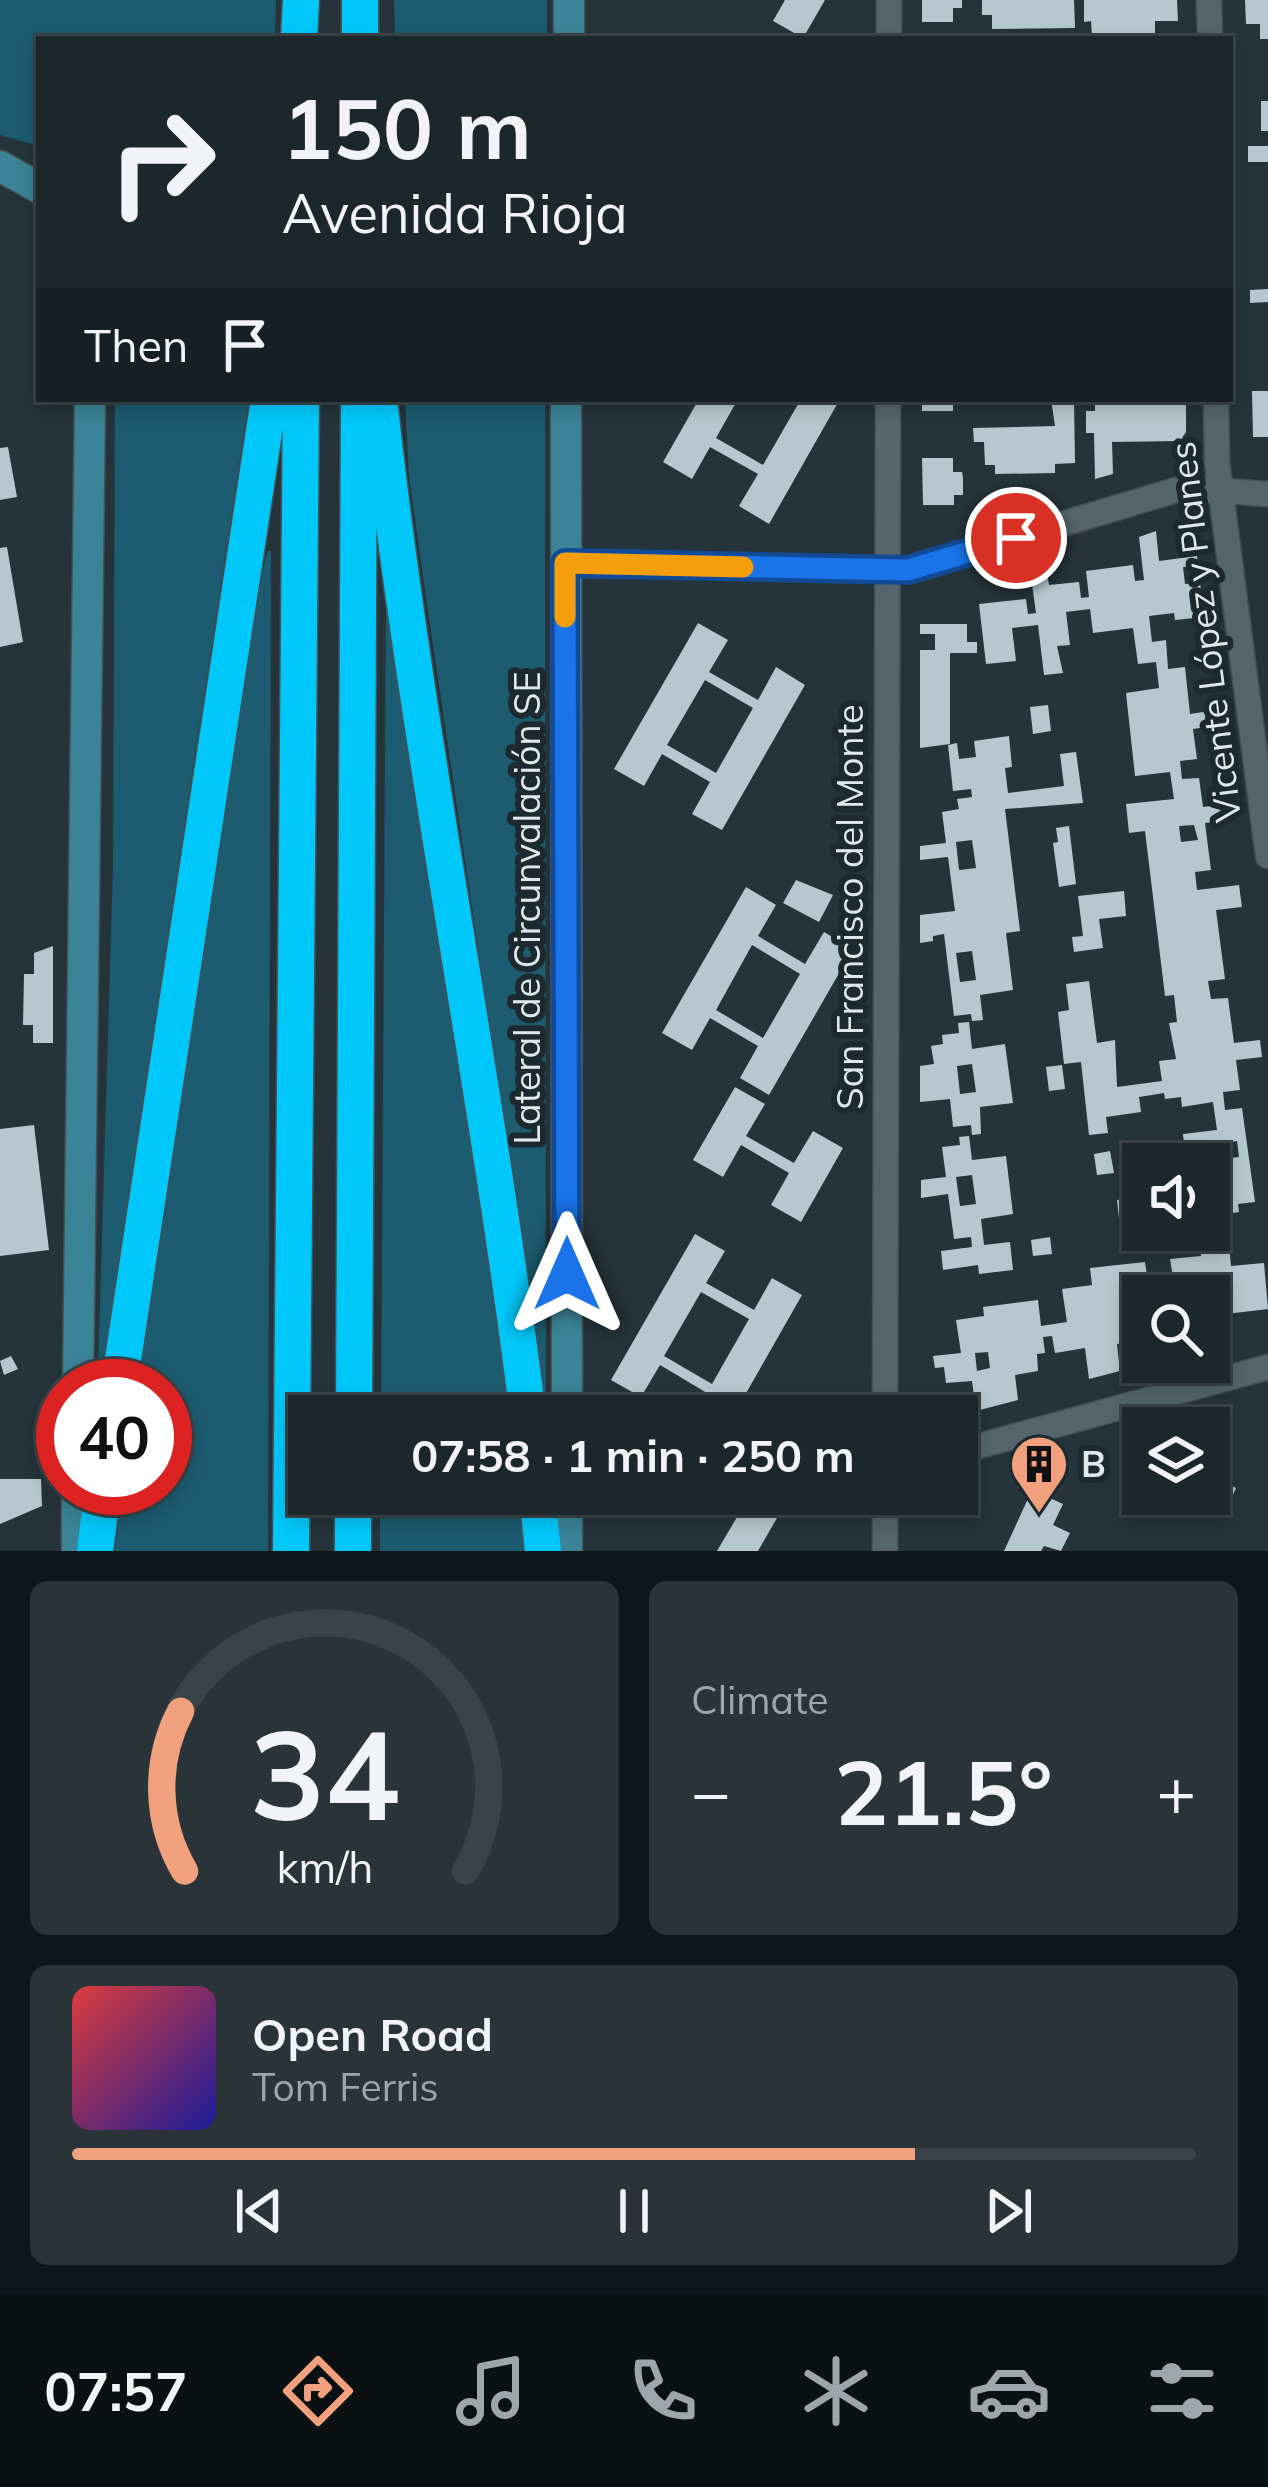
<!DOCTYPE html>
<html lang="en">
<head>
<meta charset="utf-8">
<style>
	:root { --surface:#1c272c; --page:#293338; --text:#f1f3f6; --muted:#a0a5a9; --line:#3a4448; --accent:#f2a17e }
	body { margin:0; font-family:Mulish,sans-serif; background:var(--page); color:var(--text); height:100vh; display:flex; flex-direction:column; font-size:45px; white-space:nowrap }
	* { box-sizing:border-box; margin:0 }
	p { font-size:39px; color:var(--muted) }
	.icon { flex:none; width:66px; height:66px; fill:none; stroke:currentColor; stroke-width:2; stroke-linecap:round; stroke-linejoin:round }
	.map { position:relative; height:1551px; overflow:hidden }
	.drawer { display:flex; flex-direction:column; gap:30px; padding:30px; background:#0f1518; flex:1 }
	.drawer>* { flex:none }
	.guide { position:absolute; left:36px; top:36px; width:1197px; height:366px; border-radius:0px; box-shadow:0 6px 18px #0003,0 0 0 3px var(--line); background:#1c272c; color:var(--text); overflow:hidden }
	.tools { position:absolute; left:1122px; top:1143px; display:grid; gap:24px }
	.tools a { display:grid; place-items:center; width:108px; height:108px; border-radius:0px; background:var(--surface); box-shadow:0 6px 18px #0003,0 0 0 3px var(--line); font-size:60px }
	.speed { position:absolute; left:36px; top:1359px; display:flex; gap:24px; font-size:60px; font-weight:700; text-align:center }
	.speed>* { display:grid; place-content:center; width:156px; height:156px; border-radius:50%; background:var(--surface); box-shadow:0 6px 18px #0003,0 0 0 3px var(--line); line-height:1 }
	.speed .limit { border:18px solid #d22; background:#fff; color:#111 }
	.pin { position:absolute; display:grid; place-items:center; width:102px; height:102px; color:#fff; margin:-51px; border:6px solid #fff; border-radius:50%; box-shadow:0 3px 12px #0007 }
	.me { position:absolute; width:132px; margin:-66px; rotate:0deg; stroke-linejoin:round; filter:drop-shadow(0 0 9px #0008) }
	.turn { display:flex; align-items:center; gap:42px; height:252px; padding:0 48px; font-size:54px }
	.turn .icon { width:156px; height:156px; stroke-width:2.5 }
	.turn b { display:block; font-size:84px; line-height:102px }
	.then { display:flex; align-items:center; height:114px; padding:0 48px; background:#0003; gap:24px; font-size:45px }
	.big { font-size:90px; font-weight:700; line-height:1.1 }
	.drawer .tile { flex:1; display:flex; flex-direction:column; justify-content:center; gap:18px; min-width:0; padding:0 42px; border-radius:18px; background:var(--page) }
	.drawer .dial { align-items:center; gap:0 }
	.dial svg { height:312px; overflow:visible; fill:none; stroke:var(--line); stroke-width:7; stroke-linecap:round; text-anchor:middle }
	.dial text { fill:var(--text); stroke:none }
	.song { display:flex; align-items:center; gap:36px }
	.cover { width:144px; height:144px; border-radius:18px; background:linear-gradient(135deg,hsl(0 70% 55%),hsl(240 70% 35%)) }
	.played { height:12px; border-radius:6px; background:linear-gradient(90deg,var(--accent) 75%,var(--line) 75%) }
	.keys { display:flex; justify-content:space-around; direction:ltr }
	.heat { display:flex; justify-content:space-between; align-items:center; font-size:66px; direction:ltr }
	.drawer .tiles { flex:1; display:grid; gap:30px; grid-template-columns:1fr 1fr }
	.tile:last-child { grid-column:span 2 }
	.trip { position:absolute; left:288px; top:1395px; width:690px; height:120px; border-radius:0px; background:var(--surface); box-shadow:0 6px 18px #0003,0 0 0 3px var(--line); font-weight:700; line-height:120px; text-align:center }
	.menu { display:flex; height:192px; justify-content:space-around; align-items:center; background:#0b1012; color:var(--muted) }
	.menu .icon { width:84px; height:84px }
	.menu .active { color:var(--accent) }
	.menu b { font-size:54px; color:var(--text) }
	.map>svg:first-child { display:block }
	.green { fill:#1c5b70 }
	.building { fill:#b6c8cf; fill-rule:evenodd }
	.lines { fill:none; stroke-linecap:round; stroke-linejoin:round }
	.street-casing { stroke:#445156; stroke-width:27 }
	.secondary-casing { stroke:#445156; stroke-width:33 }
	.highway-casing { stroke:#445156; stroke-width:39 }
	.street { stroke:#54656b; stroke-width:24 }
	.secondary { stroke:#3b8396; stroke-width:30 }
	.highway { stroke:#00c8fa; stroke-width:36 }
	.route-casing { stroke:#114b97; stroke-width:30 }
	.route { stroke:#1a73e8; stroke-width:21 }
	.slow { stroke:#f59e0b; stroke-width:21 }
	.labels { text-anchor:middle; stroke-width:12; stroke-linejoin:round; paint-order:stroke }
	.street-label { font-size:36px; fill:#dfe9ec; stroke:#1c2a30 }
	.poi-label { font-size:36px; font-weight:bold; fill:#dfe9ec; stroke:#1c2a30; text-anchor:start }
</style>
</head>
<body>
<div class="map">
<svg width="1268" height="1551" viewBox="0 0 1268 1551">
	<rect width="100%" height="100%" fill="#25343a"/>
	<g class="green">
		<polygon points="0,0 276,0 275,39 39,39 39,146 0,135"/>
		<polygon points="394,0 547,0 547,39 395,39"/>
		<polygon points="115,399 249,399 102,1371 98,1371 113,866"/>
		<polygon points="405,399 545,399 546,1407 428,611 409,477"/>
		<polygon points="268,551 271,551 268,1551 115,1551 121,1488 165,1488 165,1386 135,1386 258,583"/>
		<polygon points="386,595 516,1416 381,1416"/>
		<polygon points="380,1494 523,1494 528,1551 380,1551"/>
	</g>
	<g class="building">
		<polygon points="785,0 825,0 803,38 773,21"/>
		<polygon points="922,0 962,0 962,8 953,8 953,22 922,22"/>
		<polygon points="982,0 1074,0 1075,28 992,29 992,15 982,15"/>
		<polygon points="1084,0 1177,0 1178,21 1155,21 1155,39 1092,36 1091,21 1084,22"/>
		<polygon points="1245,0 1268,0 1268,39 1260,39 1260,24 1246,24"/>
		<rect x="1261" y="101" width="7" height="30"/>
		<rect x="1248" y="146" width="20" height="16"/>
		<polygon points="1268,289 1268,302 1250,303 1250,290"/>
		<polygon points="1252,391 1268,391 1268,437 1253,437"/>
		<polygon points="699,399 738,399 716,438 763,465 801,399 840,399 769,524 739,506 758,474 710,447 692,479 663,462"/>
		<rect x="922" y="399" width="31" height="12"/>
		<polygon points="1051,399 1074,399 1075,463 1055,464 1055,473 995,474 995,465 985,465 984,442 974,442 973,428 1055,426"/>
		<polygon points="1095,399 1186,399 1186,432 1180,441 1112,442 1113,474 1095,479 1094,433 1086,433 1086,411 1095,411"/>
		<polygon points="8,447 17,497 0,500 0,448"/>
		<polygon points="922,458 953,458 953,472 962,472 963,478 963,495 954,495 954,505 923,505"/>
		<path d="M1156 531 1159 561 1197 556 1198 566 1183 567 1185 584 1200 582 1204 617 1175 620 1174 613 1149 616 1152 642 1166 640 1168 669 1185 667 1190 714 1217 710 1219 725 1193 729 1197 759 1180 761 1182 779 1199 778 1203 807 1229 804 1231 820 1205 823 1211 870 1195 872 1197 890 1239 885 1242 907 1216 910 1225 979 1208 981 1211 999 1228 998 1234 1043 1260 1040 1262 1057 1236 1060 1240 1090 1223 1092 1225 1110 1242 1108 1255 1202 1238 1204 1239 1212 1226 1214 1231 1266 1264 1263 1268 1309 1209 1316 1206 1290 1176 1296 1170 1259 1201 1256 1198 1230H1209V1164H1186L1183 1134 1217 1130 1213 1102 1182 1107 1181 1097 1165 1099 1164 1093 1139 1097 1141 1112 1106 1117 1108 1133 1089 1135 1081 1062 1064 1064 1058 1012 1069 1010 1066 984 1089 981 1097 1043 1115 1040 1117 1087 1162 1081 1159 1061 1176 1059 1169 1023 1177 1022 1174 995 1165 996 1145 831 1129 833 1126 804 1174 799 1170 772 1135 776 1126 693 1159 688 1156 662 1138 664 1133 628 1093 633 1090 609 1066 612 1070 645 1057 646 1063 673 1044 675 1038 625 1012 628 1016 661 986 664 979 604 1026 599 1028 614 1036 613 1030 570 1046 565 1049 585 1079 582 1081 598 1089 597 1086 571 1133 565 1135 581 1144 580 1139 537ZM1194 825 1198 840 1181 842 1179 826ZM1237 1141 1239 1157 1223 1159 1221 1143Z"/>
		<polygon points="7,547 23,642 0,647 0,548"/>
		<path d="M698 623 728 640 709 672 758 700 776 667 805 685 722 830 692 814 710 782 662 754 644 786 614 769ZM705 680 753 708 716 773 667 745Z"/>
		<polygon points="920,624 967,624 967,642 977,642 977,653 950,653 950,744 920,748 920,650 935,650 935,634 920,634"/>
		<polygon points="1048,705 1051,731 1033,734 1030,707"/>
		<path d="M1009 736 1012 767 1005 768 1008 793 1064 786 1060 754 1076 752 1083 803 1005 809 1020 931 1006 933 1013 990 980 995 983 1020 972 1021 971 1014 954 1016 944 934 933 936V941L920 943V915L955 911 948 857 920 860V846L946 843 942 812 959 809 957 799 972 797 971 789 953 791 948 745 957 743 959 759 976 757 974 741ZM972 840 976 868 959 870 956 842ZM972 951 976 980 960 982 956 953Z"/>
		<polygon points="1069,826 1076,884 1059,887 1053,843 1058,842 1056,828"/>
		<polygon points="796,880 833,895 819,922 783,903"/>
		<path d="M746 887 776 905 758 936 805 964 824 932 853 949 769 1095 740 1078 758 1046 710 1018 692 1050 662 1033ZM752 945 800 974 763 1038 716 1010Z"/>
		<polygon points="1124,891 1126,916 1099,919 1103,948 1074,952 1072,937 1083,936 1078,896"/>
		<polygon points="53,946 53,1043 33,1043 33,1025 23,1025 24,974 34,974 34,953"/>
		<path d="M969 1022 972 1049 1005 1044 1013 1103 980 1107 981 1134 972 1135 971 1125 953 1127 950 1099 920 1102V1066L934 1064 931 1046 943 1044 942 1035 959 1033 958 1023ZM972 1064 976 1092 960 1094 957 1066Z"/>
		<polygon points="1062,1065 1065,1089 1049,1091 1046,1067"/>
		<polygon points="735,1087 765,1104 746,1136 794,1163 813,1131 843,1148 801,1222 771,1205 789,1173 741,1145 723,1177 693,1160"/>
		<polygon points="34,1125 49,1250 0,1256 0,1129"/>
		<path d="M969 1136 972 1160 1006 1156 1013 1214 981 1219 984 1245 1010 1242 1013 1270 979 1274 978 1265 943 1270 941 1251 972 1247 971 1237 954 1239 948 1194 921 1198V1180L946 1177 942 1147 960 1145 959 1137ZM972 1175 976 1204 960 1206 956 1177Z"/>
		<polygon points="1110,1151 1114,1173 1097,1175 1094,1154"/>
		<polygon points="1131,1198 1132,1209 1143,1208 1143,1243 1129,1245 1126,1227 1120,1228 1117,1200"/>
		<path d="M695 1234 725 1251 706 1283 754 1310 772 1278 802 1295 733 1416H694L707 1393 660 1365 641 1397 611 1380ZM701 1292 749 1319 712 1384 664 1356Z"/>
		<polygon points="1050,1237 1052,1254 1033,1256 1031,1240"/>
		<path d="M1145 1262 1150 1296H1143V1341L1117 1344 1120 1371 1089 1379 1085 1348 1055 1353 1052 1336 1043 1337 1045 1353 1037 1354 1038 1371 1015 1375 1018 1400 976 1411 972 1381 946 1383 944 1367 935 1368 933 1356 961 1353 956 1320 984 1316 983 1307 1038 1300 1041 1326 1067 1322 1062 1289 1092 1285 1090 1268ZM988 1352 990 1368 977 1371 975 1353Z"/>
		<polygon points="11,1356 18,1369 4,1375 0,1361"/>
		<polygon points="0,1479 41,1479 42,1506 0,1524"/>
		<polygon points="1219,1480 1236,1488 1226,1511 1209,1503"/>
		<polygon points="1032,1490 1063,1504 1053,1525 1070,1533 1061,1551 1044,1546 1041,1551 1004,1551"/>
		<polygon points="747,1500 777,1518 758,1551 717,1551"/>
	</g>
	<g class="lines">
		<defs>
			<g id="street">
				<polyline points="1209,0 1210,39"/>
				<polyline points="889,39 889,0"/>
				<polyline points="1216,399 1217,462 1268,856"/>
				<polyline points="565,563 908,570 1183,488 1268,494"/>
				<polyline points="885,1416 888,399"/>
				<polyline points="957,1452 1268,1367"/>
				<polyline points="885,1551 885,1494"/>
			</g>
			<g id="secondary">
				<polyline points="569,39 569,0"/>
				<polyline points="0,166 39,188"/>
				<polyline points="566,399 567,1416"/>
				<polyline points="78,1386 90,399"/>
				<polyline points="77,1488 77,1551"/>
				<polyline points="567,1551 567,1494"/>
			</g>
			<g id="highway">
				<polyline points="299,39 301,0"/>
				<polyline points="360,39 360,0"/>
				<path d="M379 399C416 740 486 1076 528 1416"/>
				<polyline points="119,1386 269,399"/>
				<polyline points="354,1416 359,406"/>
				<polyline points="537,1494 543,1551"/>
				<polyline points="95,1551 103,1488"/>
				<polyline points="291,1551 301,399"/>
				<polyline points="353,1551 353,1494"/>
			</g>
		</defs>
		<use href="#street" class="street-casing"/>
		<use href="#secondary" class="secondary-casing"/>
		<use href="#highway" class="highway-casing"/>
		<use href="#street" class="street"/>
		<use href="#secondary" class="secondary"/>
		<use href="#highway" class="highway"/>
	</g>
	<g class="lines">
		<defs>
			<polyline id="route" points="567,1274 565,563 908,570 1016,538"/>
		</defs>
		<use href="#route" class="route-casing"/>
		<use href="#route" class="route"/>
		<polyline class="slow" points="565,617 565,563 743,567"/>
	</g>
	<defs>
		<symbol id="building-pin" viewBox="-11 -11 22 30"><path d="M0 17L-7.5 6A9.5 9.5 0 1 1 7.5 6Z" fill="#f2a17e" stroke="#1c2a30"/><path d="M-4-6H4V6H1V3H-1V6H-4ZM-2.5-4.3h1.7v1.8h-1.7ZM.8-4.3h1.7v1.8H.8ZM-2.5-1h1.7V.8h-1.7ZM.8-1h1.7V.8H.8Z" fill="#111"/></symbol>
	</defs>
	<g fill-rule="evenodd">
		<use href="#building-pin" x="1006" y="1431" width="66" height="90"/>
	</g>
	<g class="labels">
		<g class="street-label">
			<text transform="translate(1205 632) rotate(-97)" y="13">Vicente López y Planes</text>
			<text transform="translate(850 907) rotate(-90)" y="13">San Francisco del Monte</text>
			<text transform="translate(527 908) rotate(-90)" y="13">Lateral de Circunvalación SE</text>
		</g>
		<g class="poi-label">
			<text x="1081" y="1477">B</text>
		</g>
	</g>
</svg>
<div class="tools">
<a><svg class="icon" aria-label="sound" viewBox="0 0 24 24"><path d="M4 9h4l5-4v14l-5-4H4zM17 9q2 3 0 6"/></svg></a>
<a><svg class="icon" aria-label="search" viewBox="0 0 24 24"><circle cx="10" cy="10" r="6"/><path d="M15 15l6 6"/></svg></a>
<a><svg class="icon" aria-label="layers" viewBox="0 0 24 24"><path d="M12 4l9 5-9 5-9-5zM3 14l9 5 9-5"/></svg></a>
</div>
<div class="speed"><div class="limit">40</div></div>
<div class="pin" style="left:1016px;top:538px;background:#d93025"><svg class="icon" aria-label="arrive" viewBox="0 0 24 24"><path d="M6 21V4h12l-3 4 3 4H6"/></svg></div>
<svg class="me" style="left:567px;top:1274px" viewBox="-20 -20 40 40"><path d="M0-17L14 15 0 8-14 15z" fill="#1a73e8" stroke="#fff" stroke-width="4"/></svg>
<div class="trip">07:58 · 1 min · 250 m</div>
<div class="guide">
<div class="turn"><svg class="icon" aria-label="right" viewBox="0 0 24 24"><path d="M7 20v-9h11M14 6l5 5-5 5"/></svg><div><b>150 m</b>Avenida Rioja</div></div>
<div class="then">Then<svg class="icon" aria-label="arrive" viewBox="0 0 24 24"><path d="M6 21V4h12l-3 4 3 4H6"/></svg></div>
</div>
</div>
<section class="drawer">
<div class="tiles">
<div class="tile dial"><svg viewBox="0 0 100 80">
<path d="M14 69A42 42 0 1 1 86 69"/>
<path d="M14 69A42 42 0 0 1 13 28" stroke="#f2a17e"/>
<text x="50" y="56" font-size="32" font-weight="700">34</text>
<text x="50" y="72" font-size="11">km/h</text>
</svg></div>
<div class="tile"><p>Climate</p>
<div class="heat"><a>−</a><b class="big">21.5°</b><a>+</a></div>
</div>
<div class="tile">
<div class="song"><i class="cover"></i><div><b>Open Road</b><p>Tom Ferris</p></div></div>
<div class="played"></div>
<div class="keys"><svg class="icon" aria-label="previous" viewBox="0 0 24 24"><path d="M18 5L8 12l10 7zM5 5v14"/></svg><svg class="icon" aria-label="pause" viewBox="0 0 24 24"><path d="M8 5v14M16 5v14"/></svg><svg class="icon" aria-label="next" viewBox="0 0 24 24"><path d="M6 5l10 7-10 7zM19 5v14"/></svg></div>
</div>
</div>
</section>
<nav class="menu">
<b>07:57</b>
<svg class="icon active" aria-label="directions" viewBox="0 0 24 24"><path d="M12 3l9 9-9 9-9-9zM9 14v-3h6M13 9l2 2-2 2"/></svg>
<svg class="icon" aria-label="music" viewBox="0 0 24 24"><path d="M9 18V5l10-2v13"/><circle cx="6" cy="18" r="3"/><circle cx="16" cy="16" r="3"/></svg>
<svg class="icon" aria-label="phone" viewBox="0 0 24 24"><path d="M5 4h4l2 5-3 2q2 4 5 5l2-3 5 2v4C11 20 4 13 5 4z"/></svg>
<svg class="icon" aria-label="climate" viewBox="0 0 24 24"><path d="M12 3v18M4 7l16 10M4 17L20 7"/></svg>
<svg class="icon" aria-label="car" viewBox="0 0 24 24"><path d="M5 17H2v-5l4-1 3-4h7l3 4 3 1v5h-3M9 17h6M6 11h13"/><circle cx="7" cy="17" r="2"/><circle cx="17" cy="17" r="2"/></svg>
<svg class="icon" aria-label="filters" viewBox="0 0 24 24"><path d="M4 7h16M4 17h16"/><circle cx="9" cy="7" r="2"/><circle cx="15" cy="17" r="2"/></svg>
</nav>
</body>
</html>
